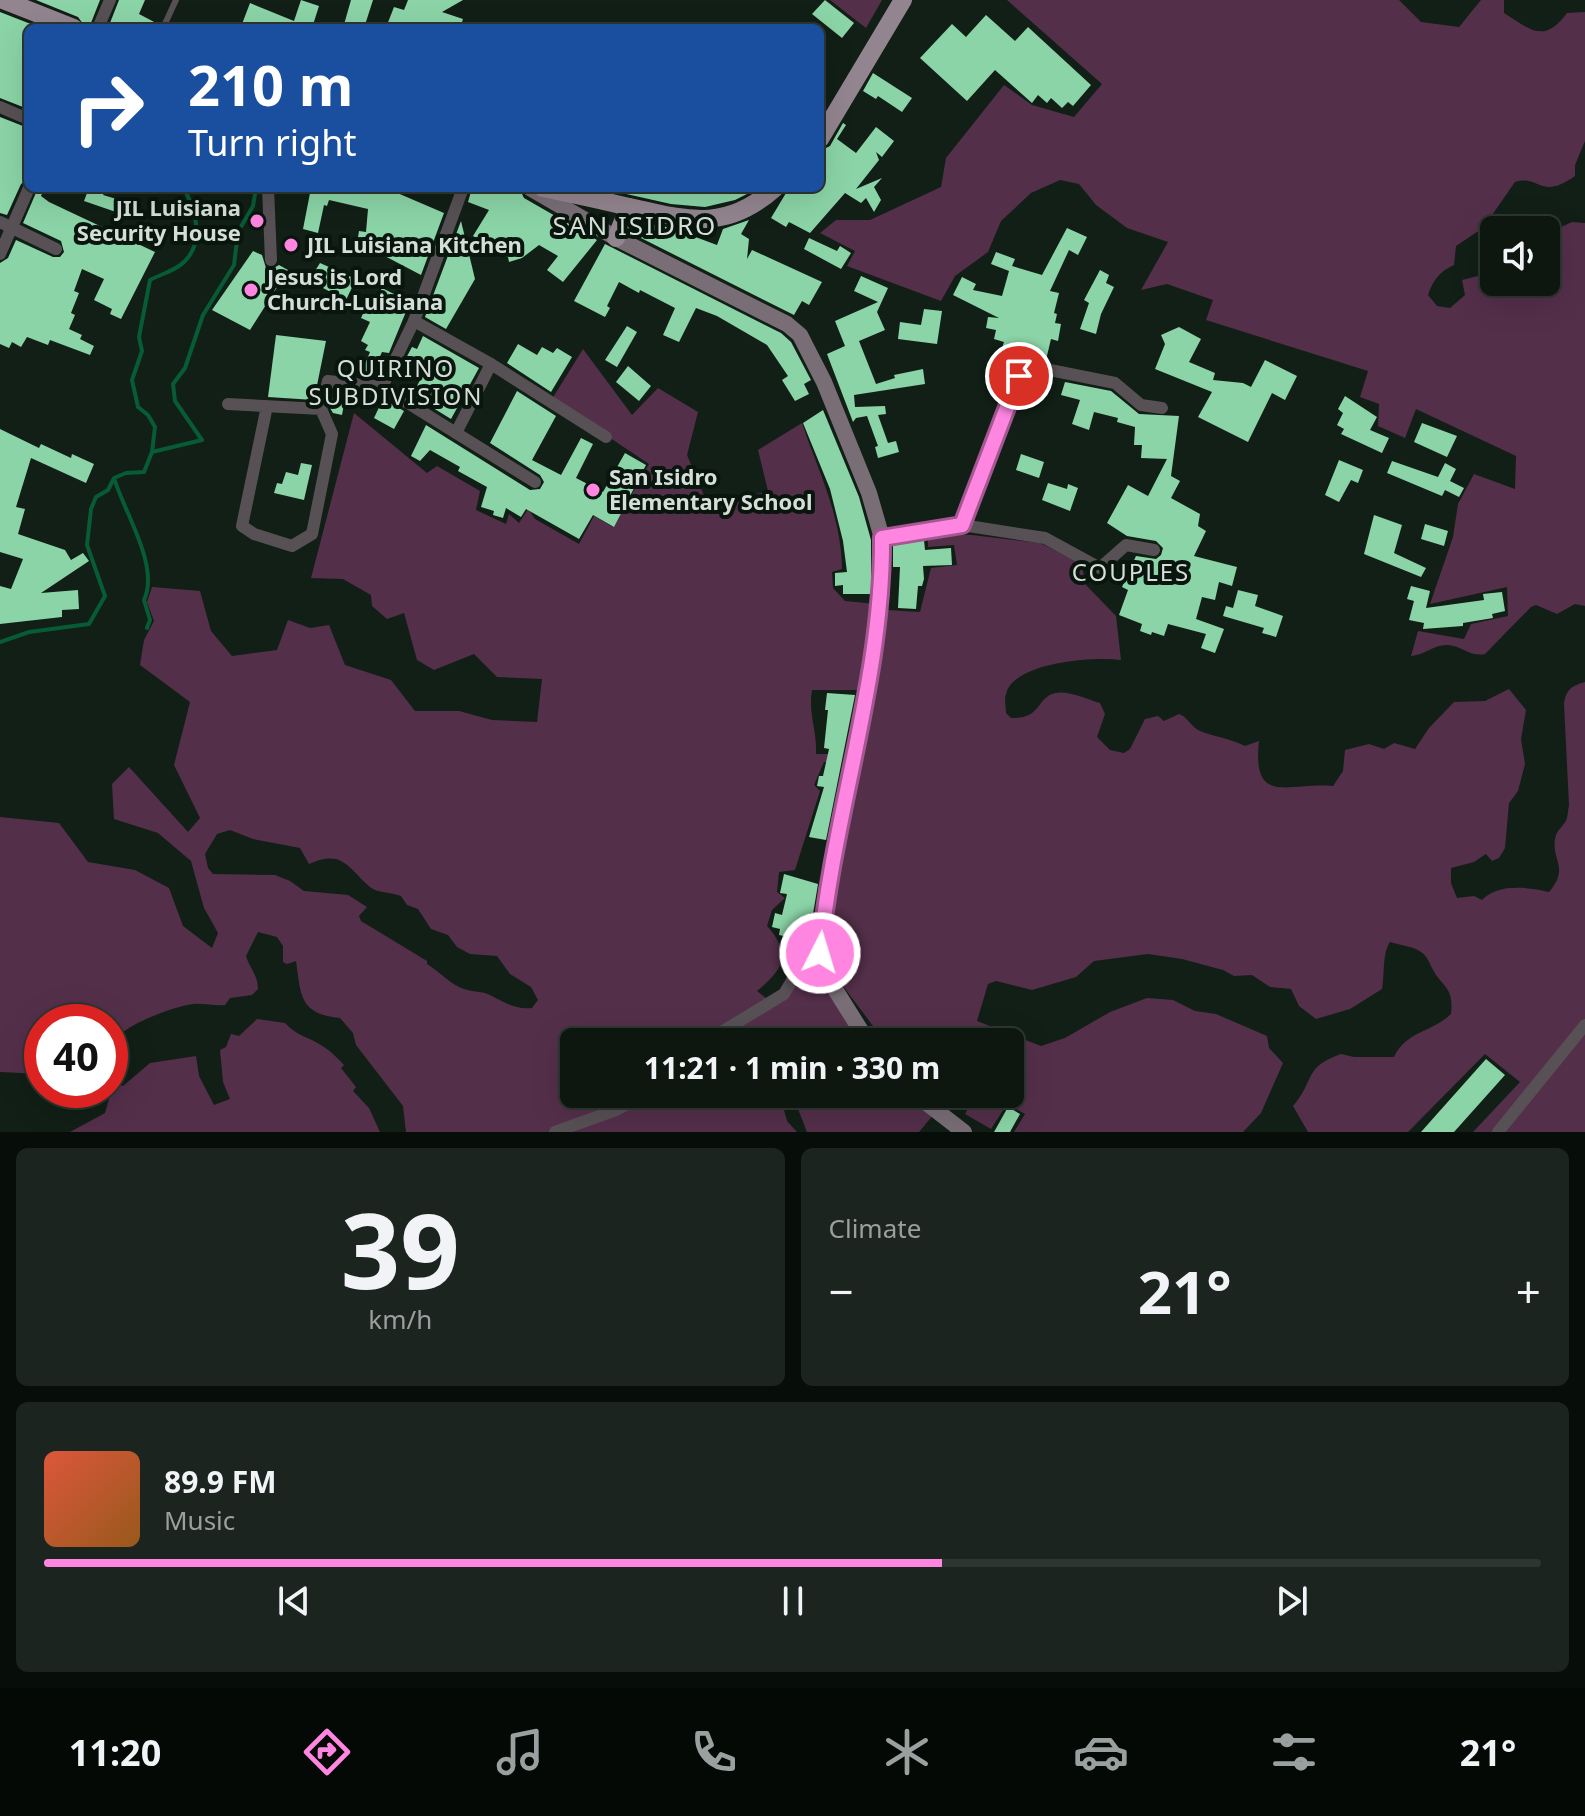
<!DOCTYPE html>
<html lang="en">
<head>
<meta charset="utf-8">
<style>
	:root { --surface:#0d1710; --page:#1b241e; --text:#f1f3f6; --muted:#9a9f9f; --line:#2d3630; --accent:#fe86e1 }
	body { margin:0; font-family:"Noto Sans",sans-serif; background:var(--page); color:var(--text); height:100vh; display:flex; flex-direction:column; font-size:30px; white-space:nowrap }
	* { box-sizing:border-box; margin:0 }
	p { font-size:26px; color:var(--muted) }
	.icon { flex:none; width:44px; height:44px; fill:none; stroke:currentColor; stroke-width:2; stroke-linecap:round; stroke-linejoin:round }
	.map { position:relative; height:1132px; overflow:hidden }
	.drawer { display:flex; flex-direction:column; gap:16px; padding:16px; background:#070d09; flex:1 }
	.drawer>* { flex:none }
	.top-card { position:absolute; left:24px; top:24px; width:800px; height:168px; border-radius:12px; box-shadow:0 8px 32px #0002,0 0 0 2px var(--line); background:#1a4fa0; color:#fff; overflow:hidden }
	.buttons { position:absolute; left:1480px; top:216px; display:grid; gap:16px }
	.buttons a { display:grid; place-items:center; width:80px; height:80px; border-radius:12px; background:var(--surface); box-shadow:0 8px 32px #0002,0 0 0 2px var(--line); font-size:40px }
	.speed { position:absolute; left:24px; top:1004px; display:flex; gap:16px; font-size:40px; font-weight:700; text-align:center }
	.speed>* { display:grid; place-content:center; width:104px; height:104px; border-radius:50%; background:var(--surface); box-shadow:0 8px 32px #0002,0 0 0 2px var(--line); line-height:1 }
	.speed .limit { border:12px solid #d22; background:#fff; color:#111 }
	.pin { position:absolute; display:grid; place-items:center; width:68px; height:68px; color:#fff; margin:-34px; border:4px solid #fff; border-radius:50%; box-shadow:0 2px 8px #0007 }
	.me { position:absolute; width:88px; margin:-44px; rotate:5deg; stroke-linejoin:round; filter:drop-shadow(0 0 6px #0008) }
	.turn { display:flex; align-items:center; gap:28px; height:168px; padding:0 32px; font-size:36px }
	.turn .icon { width:104px; height:104px; stroke-width:2.5 }
	.turn b { display:block; font-size:56px; line-height:68px }
	.big { font-size:60px; font-weight:700; line-height:1.1 }
	.drawer .card { flex:1; display:flex; flex-direction:column; justify-content:center; gap:12px; min-width:0; padding:0 28px; border-radius:12px; background:var(--page) }
	.drawer .dial { align-items:center; gap:0 }
	.dial b { font-size:104px; line-height:1 }
	.song { display:flex; align-items:center; gap:24px }
	.cover { width:96px; height:96px; border-radius:12px; background:linear-gradient(135deg,hsl(10 70% 55%),hsl(30 70% 35%)) }
	.played { height:8px; border-radius:4px; background:linear-gradient(90deg,var(--accent) 60%,var(--line) 60%) }
	.keys { display:flex; justify-content:space-around; direction:ltr }
	.heat { display:flex; justify-content:space-between; align-items:center; font-size:44px; direction:ltr }
	.drawer .tiles { flex:1; display:grid; gap:16px; grid-template-columns:1fr 1fr }
	.card:last-child { grid-column:span 2 }
	.trip { position:absolute; left:560px; top:1028px; width:464px; height:80px; border-radius:12px; background:var(--surface); box-shadow:0 8px 32px #0002,0 0 0 2px var(--line); font-weight:700; line-height:80px; text-align:center }
	.dock { display:flex; height:128px; justify-content:space-around; align-items:center; background:#050906; color:var(--muted) }
	.dock .icon { width:56px; height:56px }
	.dock .active { color:var(--accent) }
	.dock b { font-size:36px; color:var(--text) }
	.map>svg:first-child { display:block }
	.green { fill:#542f4a; fill-rule:evenodd }
	.lines { fill:none; stroke-linecap:round; stroke-linejoin:round }
	.stream { stroke:#075c36; stroke-width:4 }
	.building { fill:#8bd4a7 }
	.lane { stroke:#575055; stroke-width:6 }
	.street { stroke:#575055; stroke-width:12 }
	.secondary { stroke:#796e76; stroke-width:16 }
	.primary { stroke:#93858f; stroke-width:18 }
	.route-casing { stroke:#a55792; stroke-width:20 }
	.route { stroke:#fe86e1; stroke-width:14 }
	.poi-dot { fill:#fe86e1; stroke:#08160e; stroke-width:3 }
	.labels { text-anchor:middle; stroke-width:8; stroke-linejoin:round; paint-order:stroke }
	.poi-label { font-size:22px; font-weight:bold; fill:#d5ded8; stroke:#08160e; text-anchor:start }
	.neighbourhood-label { font-size:24px; letter-spacing:2px; fill:#d5ded8; stroke:#08160e }
	.quarter-label { font-size:26px; letter-spacing:2px; fill:#d5ded8; stroke:#08160e }
</style>
</head>
<body>
<div class="map">
<svg width="1585" height="1132" viewBox="0 0 1585 1132">
	<rect width="100%" height="100%" fill="#111f16"/>
	<g class="green">
		<polygon points="830,0 882,0 866,28"/>
		<path d="M1007 0H1399L1421 22 1459 27 1481 0H1504V13C1531 30 1544 44 1567 13L1585 12V141L1575 165V176C1540 201 1540 174 1515 182L1483 228 1456 246 1454 265C1440 271 1433 280 1428 295L1437 306 1450 308 1465 295 1462 280 1494 272V282H1546V234L1572 222 1585 223V606L1575 604 1557 614 1536 605 1531 607 1485 654C1470 657 1462 646 1448 645 1435 644 1424 655 1411 656L1418 631 1464 639 1471 624 1508 616 1507 587 1430 604 1453 537 1458 504 1474 474 1515 489 1516 456 1416 409 1405 438 1378 426 1379 404 1360 397 1368 371 1206 320 1213 300 1167 284 1141 290 1168 242 1127 228 1096 205 1079 184 1060 180 1031 193 1001 221 988 252 955 276 941 301 847 266 855 251 820 233 836 220H870L941 187 946 158 1004 85 1032 105 1074 117 1102 84Z"/>
		<path d="M583 349 632 415 658 388 698 412 687 455 709 507 768 491 758 450 802 423C819 474 841 514 842 569L832 572 833 588 845 601 877 604 863 690H812C808 713 817 730 816 754H828V762H824L814 785 820 791 795 870 779 872 777 892 785 898 772 910 767 926C792 954 784 969 757 991L775 1005 797 984 807 986 818 959 864 1042H574V1094H914L934 1114 919 1132H807L798 1109 789 1101 784 1110 787 1121 797 1132H406L403 1106 356 1045 353 1033 340 1018C299 1014 301 995 296 961L287 964 283 962V946L277 937 258 932 246 956C249 967 258 975 258 989L252 995 230 998 225 1005C214 1006 204 1003 193 1004 171 1007 121 1026 110 1045V1022H42V1074L0 1072V817L59 823 88 862 135 870 169 888 183 926 212 948 218 933 204 908 191 861 158 833 114 819 112 784 129 767 188 832 200 818 174 765 190 702 140 665 144 640 154 621 147 602 152 587 200 591 211 631 232 656 277 650 288 620 310 628 329 625 345 665 391 680 415 711H459L492 720 537 722 542 679 497 677 474 654 434 670 417 660 404 613 387 619 372 606 371 595 343 579 311 578 354 413 427 473 437 466 480 491 476 510 506 524 509 514 519 523 528 509 535 519 579 544 594 516 613 527 649 464 552 399ZM230 830 253 839 300 848 309 864C343 849 347 867 370 887 377 893 391 892 401 896L407 905 418 909 431 929 448 935 457 947 470 954 497 956 510 974 531 987 538 1000 532 1008C515 1010 504 1002 490 995 482 991 473 992 464 989 452 986 439 971 427 964V961L361 921 359 916 367 907 348 895 304 891 290 881 275 875 213 874 208 868 205 854 217 834Z"/>
		<path d="M928 534 972 535 1040 543 1081 563 1086 585 1116 616 1121 660C1095 656 1013 662 1006 694 1004 699 1006 707 1006 713L1011 718C1042 719 1036 698 1055 693 1068 690 1087 699 1100 703L1105 714 1097 737 1110 750 1124 753 1130 749 1145 719 1158 716 1164 721 1179 714C1188 717 1191 727 1200 731 1215 737 1229 738 1245 746L1259 741C1252 807 1288 782 1333 786L1343 771 1345 750 1369 744 1384 749 1394 743 1415 749 1429 728 1454 702 1485 701 1509 689 1526 710 1521 739 1525 764 1518 791 1509 803 1505 848 1499 858 1492 861 1486 854 1474 862 1451 868V883L1457 898 1474 896 1482 900C1498 883 1528 887 1549 892 1571 866 1549 860 1556 835 1558 829 1565 825 1567 818 1568 814 1568 809 1569 805L1564 704C1566 690 1571 686 1585 682V1132H1473L1520 1082 1485 1054 1408 1132H1308L1293 1106C1315 1081 1303 1067 1341 1054L1354 1057H1394C1406 1031 1433 1032 1451 1014 1454 986 1443 989 1432 968 1429 962 1427 956 1421 952 1413 946 1399 945 1390 942 1382 954 1385 973 1382 989L1350 1009 1316 1019 1299 1006 1291 989 1270 987 1252 975 1234 976 1223 970 1182 959 1148 954 1094 961 1076 977 1032 990 996 981 988 984 977 1021 1041 1046 1065 1038 1110 1012 1147 998 1173 1000 1195 1011 1216 1014 1267 1036 1269 1048 1283 1063 1261 1113 1243 1132H1014L1025 1114 1007 1104 991 1129 965 1114 976 1094H1010V1042H885L843 986 830 958 828 920 887 610 920 612 931 568 957 565 954 545 928 547Z"/>
		<path d="M257 1019 285 1023C296 1036 310 1037 324 1047 332 1052 338 1059 344 1065L341 1068 356 1087 353 1091 369 1108 380 1132H70L105 1113 109 1099C100 1097 90 1104 83 1090H110V1079L116 1085 123 1086 150 1063 196 1056 199 1076 214 1105 230 1099 223 1082 220 1050 226 1047 231 1034 239 1036Z"/>
	</g>
	<g class="lines">
		<g class="stream">
			<path d="M152 452 155 427 148 415 138 407 132 380 142 351 139 337 150 280C161 274 175 271 184 262 206 241 195 210 184 188"/>
			<path d="M147 628 150 620 144 600C160 566 124 512 114 478L126 473 144 472 152 452 202 440 175 401 173 384 185 368 203 315 234 265 238 232 253 206 256 188"/>
			<polyline points="0,642 29,632 89,624 105,596 87,545 91,509 96,497 108,490 113,480"/>
		</g>
	</g>
	<g class="building">
		<polygon points="36,0 100,0 89,28 86,28 78,17"/>
		<polygon points="119,0 145,0 139,14 158,24 157,28 108,28"/>
		<polygon points="301,0 319,6 312,28 249,28 242,24 250,3 294,21"/>
		<polygon points="351,0 373,0 364,28 343,28"/>
		<polygon points="408,0 463,0 442,12 463,19 460,28 396,28 387,25 394,7 404,10"/>
		<polygon points="825,0 854,23 842,38 812,14"/>
		<polygon points="0,12 41,28 28,28 28,109 0,98"/>
		<polygon points="986,15 1015,41 1028,27 1091,85 1073,106 1068,102 1062,108 1051,98 1047,103 1038,95 1032,103 995,70 967,101 920,58 952,24 966,37"/>
		<polygon points="873,73 912,98 902,112 878,96 876,99 863,91"/>
		<polygon points="0,117 28,128 28,179 21,184 7,215 0,213"/>
		<polygon points="843,123 846,125 837,139 856,153 876,127 894,141 882,157 876,152 879,160 856,189 882,178 874,187 881,200 874,212 866,198 861,203 845,193 810,233 789,222 786,227 771,218 789,188 820,188 820,151 830,146"/>
		<polygon points="38,188 44,188 41,196 49,202 155,252 121,319 110,314 112,309 94,300 104,279 82,269 74,291 79,293 71,313 75,315 69,329 82,335 80,339 94,346 90,355 50,340 48,345 27,337 21,347 12,342 9,348 0,344 0,263 8,258 16,240 53,257 60,257 64,252 61,241 23,223"/>
		<polygon points="89,188 107,188 103,195 120,200 116,212 84,201"/>
		<polygon points="311,188 397,188 395,192 444,213 421,275 379,253 356,249 359,231 366,232 368,209 329,200 327,206 324,205 318,233 303,229"/>
		<polygon points="472,188 519,188 524,198 597,240 563,282 547,270 558,256 539,245 522,258 509,262 508,257 473,236 489,210 468,202"/>
		<polygon points="745,188 747,194 735,200 705,207 671,204 604,189"/>
		<polygon points="749,220 741,234 749,239 747,259 752,250 822,282 809,305 802,301 794,315 639,237 646,223 671,228 717,245 723,229"/>
		<polygon points="461,221 475,279 446,329 425,317"/>
		<polygon points="1067,228 1087,237 1078,255 1069,250 1050,291 1059,293 1054,313 1057,314 1055,323 1061,324 1058,341 1051,339 1046,360 1031,364 1020,361 1021,355 1006,352 1007,349 1002,348 1004,342 994,339 996,330 986,328 988,317 999,318 953,295 962,277 976,284 973,290 1002,296 1009,271 991,264 996,252 1015,259 1012,266 1042,275"/>
		<polygon points="809,238 837,251 840,246 851,253 841,269 804,249"/>
		<polygon points="605,244 781,333 791,342 811,380 804,384 809,394 795,401 782,380 788,376 767,345 717,316 696,308 679,342 663,335 675,308 640,290 639,293 619,282 607,306 610,308 605,317 574,301"/>
		<polygon points="253,251 262,255 266,268 272,269 279,265 288,270 250,330 212,310"/>
		<polygon points="320,263 356,279 346,300 323,288 326,281 313,274"/>
		<polygon points="1100,270 1109,275 1106,283 1114,287 1101,314 1096,334 1080,329 1089,303 1084,300"/>
		<polygon points="861,276 888,288 877,312 885,330 859,341 876,384 895,378 894,375 923,369 925,384 854,395 855,407 885,406 886,414 878,415 888,443 896,441 899,452 878,458 875,447 878,446 867,416 856,418 853,422 827,354 845,346 835,321 878,302 854,291"/>
		<polygon points="382,288 410,302 389,353 382,352 373,371 376,373 374,377 360,376 370,352 365,350 368,345 361,341 370,322 361,318 368,303 373,305"/>
		<polygon points="924,309 942,311 937,344 898,339 900,322 921,325"/>
		<polygon points="627,326 637,332 617,367 605,360"/>
		<polygon points="1179,327 1201,339 1189,362 1215,373 1213,380 1243,383 1251,387 1265,360 1297,376 1285,400 1272,393 1248,442 1198,417 1212,392 1155,369 1165,344 1161,335"/>
		<polygon points="276,335 326,341 314,400 268,397"/>
		<polygon points="423,336 479,368 451,419 412,395 424,373 404,362 412,347 417,349"/>
		<polygon points="518,344 537,355 542,347 553,353 557,348 572,357 551,392 507,363"/>
		<polygon points="628,366 651,386 639,401 616,382"/>
		<polygon points="1065,382 1111,391 1139,414 1179,416 1171,476 1180,481 1171,498 1200,514 1198,526 1206,531 1194,556 1237,567 1232,586 1219,582 1215,600 1202,597 1196,619 1224,629 1215,653 1201,648 1206,634 1168,624 1164,636 1152,632 1151,635 1140,631 1142,624 1119,615 1128,590 1122,587 1136,556 1156,559 1161,555 1163,548 1156,541 1127,536 1107,523 1128,485 1148,496 1167,459 1141,458 1142,445 1134,445 1135,427 1117,422 1118,418 1094,412 1089,430 1072,424 1080,400 1061,395"/>
		<polygon points="335,391 352,393 362,394 360,398 354,395 352,406 344,404 342,415 333,413 330,408"/>
		<polygon points="517,391 556,416 532,460 561,475 581,438 593,444 576,478 603,492 625,453 646,465 614,527 593,515 579,539 526,509 521,517 506,508 503,518 493,515 494,511 481,507 487,487 458,471 460,467 430,450 420,461 411,456 426,425 530,490 540,489 544,482 540,475 490,443"/>
		<polygon points="1345,396 1377,417 1370,430 1389,438 1382,453 1341,434 1344,429 1337,425 1343,413 1338,409"/>
		<polygon points="383,399 404,411 394,429 374,418"/>
		<polygon points="823,410 859,497 871,540 871,594 843,594 843,585 835,586 835,573 847,572 843,541 830,489 803,423"/>
		<polygon points="1422,423 1457,436 1447,457 1414,442"/>
		<polygon points="0,429 39,448 41,444 71,458 72,454 94,464 86,483 31,458 16,507 25,509 18,534 65,550 71,560 83,553 89,561 41,593 78,590 79,609 62,610 62,617 0,624 0,586 11,589 23,559 0,552"/>
		<polygon points="1021,454 1044,462 1039,478 1016,470"/>
		<polygon points="1339,460 1363,470 1358,483 1351,480 1339,502 1325,495"/>
		<polygon points="1392,461 1438,477 1445,463 1456,469 1450,481 1464,488 1459,497 1445,490 1442,496 1387,473"/>
		<polygon points="301,463 312,465 304,500 274,493 277,483 282,484 286,472 298,475"/>
		<polygon points="1048,483 1067,489 1068,484 1078,488 1070,511 1042,500"/>
		<polygon points="1374,515 1402,525 1394,553 1426,568 1421,577 1364,554"/>
		<polygon points="1425,524 1448,531 1444,546 1421,539"/>
		<polygon points="924,540 925,550 951,548 952,565 923,566 924,579 922,586 918,586 916,609 898,608 900,567 893,567 893,545"/>
		<polygon points="1411,586 1430,591 1426,608 1484,600 1483,594 1502,592 1505,611 1492,614 1493,618 1463,623 1463,626 1423,629 1424,623 1409,620 1414,601 1407,599"/>
		<polygon points="1238,590 1258,595 1255,606 1283,616 1276,637 1262,633 1264,628 1223,616 1226,606 1233,608"/>
		<polygon points="827,693 855,695 826,840 809,837 824,787 817,786 819,776 823,776 829,749 824,748 828,710 825,710"/>
		<polygon points="784,874 818,884 813,914 810,913 805,934 794,932 793,938 779,935 780,929 772,927 775,913 782,915 787,894 780,893"/>
		<polygon points="1486,1059 1505,1075 1454,1132 1421,1132"/>
		<polygon points="1008,1107 1020,1114 1010,1132 994,1132"/>
	</g>
	<g class="lines">
		<polyline class="lane" points="163,28 176,0"/>
		<g class="street">
			<polyline points="98,28 110,0"/>
			<polyline points="0,107 28,119"/>
			<polyline points="268,188 271,260"/>
			<polyline points="0,222 56,249"/>
			<polyline points="0,254 29,188"/>
			<polyline points="414,321 491,364 606,437"/>
			<polyline points="382,387 414,321 463,188"/>
			<polyline points="228,404 321,409 332,434 312,534 292,546 254,534 242,526 267,406"/>
			<polyline points="321,409 328,381 382,387 535,482"/>
			<polyline points="456,433 491,364"/>
			<polyline points="962,525 1019,376 1045,369 1115,383 1141,405 1162,408"/>
			<polyline points="882,538 962,525 1045,538 1100,568 1126,545 1154,550"/>
			<polyline points="705,1042 784,994 821,931"/>
			<polyline points="555,1132 616,1110 646,1094"/>
			<polyline points="1498,1132 1585,1025"/>
		</g>
		<g class="secondary">
			<polyline points="530,188 616,238 787,324 800,335 824,382 869,493 882,538 882,591 870,674 825,903 820,953 828,978 868,1042"/>
			<polyline points="915,1094 964,1132"/>
		</g>
		<g class="primary">
			<polyline points="3,0 74,28"/>
			<polyline points="820,139 903,0"/>
			<path d="M543 188C572 194 600 200 629 207 687 220 726 232 775 188"/>
			<polyline points="616,238 629,207"/>
		</g>
	</g>
	<g class="lines">
		<defs>
			<path id="route" d="M820 953C833 813 883 680 882 538L962 525 1019 376"/>
		</defs>
		<use href="#route" class="route-casing"/>
		<use href="#route" class="route"/>
	</g>
	<g class="poi-dot">
		<circle cx="257" cy="221" r="8"/>
		<circle cx="291" cy="245" r="8"/>
		<circle cx="251" cy="290" r="8"/>
		<circle cx="593" cy="490" r="8"/>
	</g>
	<g class="labels">
		<g class="poi-label">
			<text x="241" y="216" text-anchor="end">JIL Luisiana<tspan x="241" dy="25">Security House</tspan></text>
			<text x="307" y="253">JIL Luisiana Kitchen</text>
			<text x="267" y="285">Jesus is Lord<tspan x="267" dy="25">Church-Luisiana</tspan></text>
			<text x="609" y="485">San Isidro<tspan x="609" dy="25">Elementary School</tspan></text>
		</g>
		<g class="neighbourhood-label">
			<text x="396" y="377">QUIRINO<tspan x="396" dy="28">SUBDIVISION</tspan></text>
			<text x="1131" y="581">COUPLES</text>
		</g>
		<g class="quarter-label">
			<text x="635" y="235">SAN ISIDRO</text>
		</g>
	</g>
</svg>
<div class="buttons">
<a><svg class="icon" aria-label="sound" viewBox="0 0 24 24"><path d="M4 9h4l5-4v14l-5-4H4zM17 9q2 3 0 6"/></svg></a>
</div>
<div class="speed"><div class="limit">40</div></div>
<div class="pin" style="left:1019px;top:376px;background:#d93025"><svg class="icon" aria-label="arrive" viewBox="0 0 24 24"><path d="M6 21V4h12l-3 4 3 4H6"/></svg></div>
<svg class="me" style="left:820px;top:953px" viewBox="-20 -20 40 40"><circle r="17" fill="#fe86e1" stroke="#fff" stroke-width="3"/><path d="M0-11L8 9 0 5-8 9z" fill="#fff"/></svg>
<div class="trip">11:21 · 1 min · 330 m</div>
<div class="top-card">
<div class="turn"><svg class="icon" aria-label="right" viewBox="0 0 24 24"><path d="M7 20v-9h11M14 6l5 5-5 5"/></svg><div><b>210 m</b>Turn right</div></div>
</div>
</div>
<section class="drawer">
<div class="tiles">
<div class="card dial"><b>39</b><p>km/h</p></div>
<div class="card"><p>Climate</p>
<div class="heat"><a>−</a><b class="big">21°</b><a>+</a></div>
</div>
<div class="card">
<div class="song"><i class="cover"></i><div><b>89.9 FM</b><p>Music</p></div></div>
<div class="played"></div>
<div class="keys"><svg class="icon" aria-label="previous" viewBox="0 0 24 24"><path d="M18 5L8 12l10 7zM5 5v14"/></svg><svg class="icon" aria-label="pause" viewBox="0 0 24 24"><path d="M8 5v14M16 5v14"/></svg><svg class="icon" aria-label="next" viewBox="0 0 24 24"><path d="M6 5l10 7-10 7zM19 5v14"/></svg></div>
</div>
</div>
</section>
<nav class="dock">
<b>11:20</b>
<svg class="icon active" aria-label="directions" viewBox="0 0 24 24"><path d="M12 3l9 9-9 9-9-9zM9 14v-3h6M13 9l2 2-2 2"/></svg>
<svg class="icon" aria-label="music" viewBox="0 0 24 24"><path d="M9 18V5l10-2v13"/><circle cx="6" cy="18" r="3"/><circle cx="16" cy="16" r="3"/></svg>
<svg class="icon" aria-label="phone" viewBox="0 0 24 24"><path d="M5 4h4l2 5-3 2q2 4 5 5l2-3 5 2v4C11 20 4 13 5 4z"/></svg>
<svg class="icon" aria-label="climate" viewBox="0 0 24 24"><path d="M12 3v18M4 7l16 10M4 17L20 7"/></svg>
<svg class="icon" aria-label="car" viewBox="0 0 24 24"><path d="M5 17H2v-5l4-1 3-4h7l3 4 3 1v5h-3M9 17h6M6 11h13"/><circle cx="7" cy="17" r="2"/><circle cx="17" cy="17" r="2"/></svg>
<svg class="icon" aria-label="filters" viewBox="0 0 24 24"><path d="M4 7h16M4 17h16"/><circle cx="9" cy="7" r="2"/><circle cx="15" cy="17" r="2"/></svg>
<b>21°</b>
</nav>
</body>
</html>
